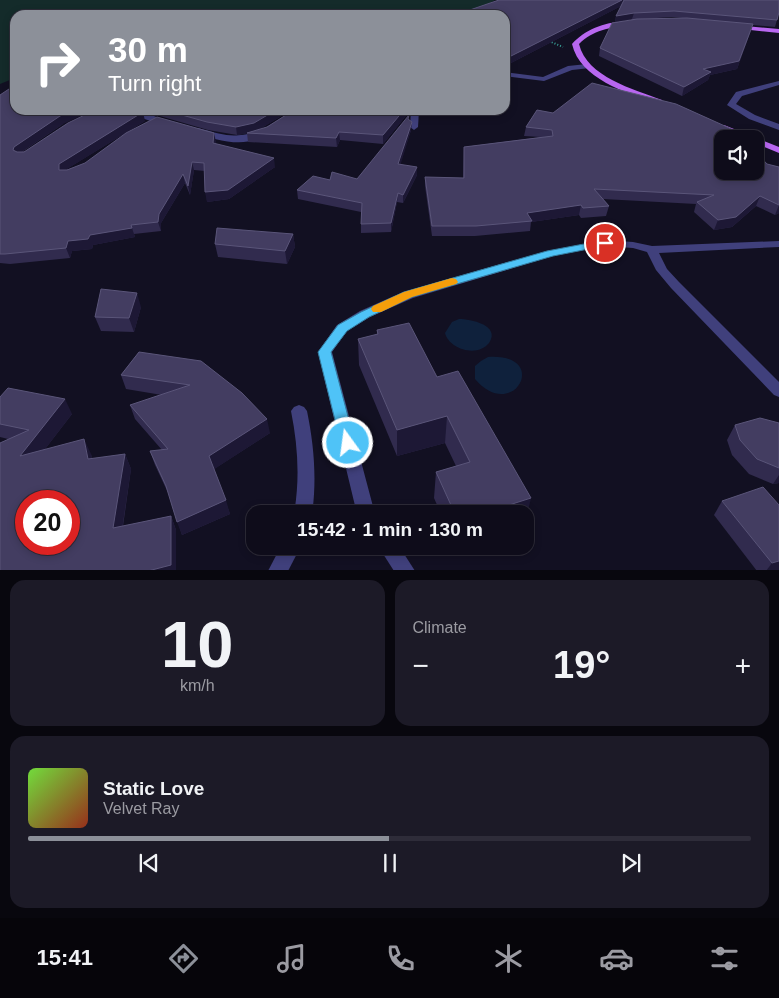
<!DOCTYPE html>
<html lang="en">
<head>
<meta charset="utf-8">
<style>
	:root { --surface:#0e0c1a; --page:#1c1a27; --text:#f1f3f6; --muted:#9b9ba2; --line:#2e2c39; --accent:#8c9099 }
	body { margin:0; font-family:Helvetica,sans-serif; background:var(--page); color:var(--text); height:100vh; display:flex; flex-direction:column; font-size:19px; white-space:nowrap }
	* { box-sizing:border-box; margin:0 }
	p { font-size:16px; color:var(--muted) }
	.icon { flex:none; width:28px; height:28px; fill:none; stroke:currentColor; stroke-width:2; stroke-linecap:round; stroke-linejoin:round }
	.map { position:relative; height:570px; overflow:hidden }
	.side { display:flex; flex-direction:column; gap:10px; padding:10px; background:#08070e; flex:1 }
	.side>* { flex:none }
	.guide { position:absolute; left:10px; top:10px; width:500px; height:105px; border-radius:15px; box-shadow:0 2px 8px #0003,0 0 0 1px var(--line); background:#8c9099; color:#fff; overflow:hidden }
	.fabs { position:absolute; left:714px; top:130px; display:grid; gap:10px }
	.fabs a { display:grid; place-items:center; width:50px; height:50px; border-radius:10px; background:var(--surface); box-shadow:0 2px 8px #0003,0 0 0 1px var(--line); font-size:25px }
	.speed { position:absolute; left:15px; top:490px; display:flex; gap:10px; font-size:25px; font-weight:700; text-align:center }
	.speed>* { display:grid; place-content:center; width:65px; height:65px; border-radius:50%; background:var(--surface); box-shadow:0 2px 8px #0003,0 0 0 1px var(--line); line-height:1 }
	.speed .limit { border:8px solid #d22; background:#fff; color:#111 }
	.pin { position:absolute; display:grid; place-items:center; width:42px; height:42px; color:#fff; margin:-21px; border:2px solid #fff; border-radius:50%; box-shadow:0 1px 5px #0007 }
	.me { position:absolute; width:55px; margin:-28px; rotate:346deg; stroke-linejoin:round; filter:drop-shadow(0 0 4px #0008) }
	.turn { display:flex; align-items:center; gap:18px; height:105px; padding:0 15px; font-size:22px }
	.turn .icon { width:65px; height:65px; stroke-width:2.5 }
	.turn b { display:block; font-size:35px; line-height:42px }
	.big { font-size:38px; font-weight:600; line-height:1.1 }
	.side .card { flex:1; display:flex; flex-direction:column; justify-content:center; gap:8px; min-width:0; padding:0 18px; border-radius:15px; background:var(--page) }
	.side .dial { align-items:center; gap:0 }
	.dial b { font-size:65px; line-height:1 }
	.song { display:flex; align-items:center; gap:15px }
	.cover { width:60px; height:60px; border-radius:8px; background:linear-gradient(135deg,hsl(100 70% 55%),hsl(10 70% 35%)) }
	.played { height:5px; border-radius:2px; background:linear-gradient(90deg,var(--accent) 50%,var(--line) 50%) }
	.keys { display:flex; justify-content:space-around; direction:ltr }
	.heat { display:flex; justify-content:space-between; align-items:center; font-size:28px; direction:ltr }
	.side .tiles { flex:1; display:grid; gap:10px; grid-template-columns:1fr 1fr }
	.card:last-child { grid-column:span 2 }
	.trip { position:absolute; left:246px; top:505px; width:288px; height:50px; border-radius:15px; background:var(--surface); box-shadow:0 2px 8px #0003,0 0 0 1px var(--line); font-weight:600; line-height:50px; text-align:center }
	.tab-bar { display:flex; height:80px; justify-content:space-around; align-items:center; background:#06050a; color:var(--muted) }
	.tab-bar .icon { width:35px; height:35px }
	.tab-bar .current { color:var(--accent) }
	.tab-bar b { font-size:22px; color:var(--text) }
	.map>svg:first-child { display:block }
	.green { fill:#142b2a }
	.water { fill:#0f213c }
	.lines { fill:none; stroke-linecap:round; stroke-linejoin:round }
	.path { stroke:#3aaa9f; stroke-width:2; stroke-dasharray:1 2; stroke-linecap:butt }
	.minor { fill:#40407c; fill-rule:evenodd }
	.major { fill:#b867f0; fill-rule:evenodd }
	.wall { fill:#312b4e; fill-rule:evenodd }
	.shaded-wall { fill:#1d1835 }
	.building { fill:#433d61; stroke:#5a5579; fill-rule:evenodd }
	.route { fill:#4fc3f7; stroke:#337fa1 }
	.slow { fill:#f59e0b }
</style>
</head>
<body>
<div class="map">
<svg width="779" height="571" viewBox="0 0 779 571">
	<rect width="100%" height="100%" fill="#121022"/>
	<polygon class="green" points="0,0 495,0 480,9 461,15 15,15 15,78 0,84"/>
	<g class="water">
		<path d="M459 319C470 319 501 325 489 343 477 358 449 349 445 333L452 322Z"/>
		<path d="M488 357C552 353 513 424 475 379V366L481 361Z"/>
	</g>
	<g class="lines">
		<polyline class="path" points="549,41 563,47"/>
		<g class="minor">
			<polygon points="587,64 590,64 590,68 572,70 544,81 505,76 505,72 543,77 568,66"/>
			<polygon points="779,81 779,85 742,96 736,104 755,115 779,124 779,130 749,119 727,105 736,92"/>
			<polygon points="117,110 142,111 173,124 169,127"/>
			<polygon points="411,110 419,110 418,127 414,130 410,127"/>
			<path d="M198 128C228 136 232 139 263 130L267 133C248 150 216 140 195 133L194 131Z"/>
			<polygon points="605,240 633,242 652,246 779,241 779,247 659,253 667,269 679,282 779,382 779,397 774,395 671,288 656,270 647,252 633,248 605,246 553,256 413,298 370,317 347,331 332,352 375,514 357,514 318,352 337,325 360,311 403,292 547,251"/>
			<path d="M299 405 304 407 307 411C314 445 317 479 312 514H294C300 479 298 446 291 411L294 407Z"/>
			<polygon points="281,546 301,546 288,571 268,571"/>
			<polygon points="378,546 399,546 415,571 394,571"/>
		</g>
		<g class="major">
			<path d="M629 22V24C610 28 593 30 579 44 587 77 633 89 662 100V104H656C626 92 580 79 572 44 585 29 609 20 629 22Z"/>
			<polygon points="734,25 779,29 779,33 732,28 731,27"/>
			<polygon points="724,125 779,147 779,153 755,143 755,139 743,139 721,130 720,128"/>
		</g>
	</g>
	<g class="wall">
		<path d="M499 0H779L777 20 775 27 753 25 737 69 710 75 708 80 682 96 599 56 600 48 632 19 615 22 616 16 621 6 511 63 505 62V15L461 13ZM672 17 682 18 642 19Z"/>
		<polygon points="0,95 63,124 22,152 145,121 65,170 214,133 215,144 275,167 229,199 207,202 205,171 194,170 190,195 185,183 161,223 161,231 134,234 135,237 93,245 92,249 72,251 70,258 10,264 0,263"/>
		<path d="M139 110H409V112L383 144 340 140 337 147 248 142 247 133H248L237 135 208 130ZM293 110 267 127 258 130 288 112Z"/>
		<polygon points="537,110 779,167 779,213 775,215 756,206 732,227 714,230 694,212 696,204 603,199 609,206 606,216 581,218 579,215 531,222 530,231 475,236 432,236 425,186 425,177 463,178 464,147 541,137 524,136 526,127"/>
		<polygon points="411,130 400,164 417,175 403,203 397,202 391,232 361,233 361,212 298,199 297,190 330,180 357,179"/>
		<polygon points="293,234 295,247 287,264 218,257 215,244"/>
		<polygon points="141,307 134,332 101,331 95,317"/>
		<polygon points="377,330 437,377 525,514 441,514 434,498 436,472 456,466 445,443 397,456 359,365 358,339 377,335"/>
		<polygon points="139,352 270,433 214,469 230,514 182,535 169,495 155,465 150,451 162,450 135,419 130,405 162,395 126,389 121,375"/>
		<polygon points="0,397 72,414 45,449 91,454 92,459 125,454 131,469 123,526 171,516 176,530 176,571 8,439 0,437"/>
		<polygon points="779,423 779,483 773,484 749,474 732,455 727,440 735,425"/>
		<polygon points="722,501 779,571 757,571 714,515"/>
	</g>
	<g class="shaded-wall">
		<polygon points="622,0 624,0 623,5 511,63 511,56"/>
		<polygon points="634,13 632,19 615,22 616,16"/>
		<polygon points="753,24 737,69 710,75 708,80 682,96 684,87 703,69"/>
		<polygon points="74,110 94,110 63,124 17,155 13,150 14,147 60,116"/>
		<polygon points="276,110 295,110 288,112 255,132 237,135 236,127"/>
		<polygon points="404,110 409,110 409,112 383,144 383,135"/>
		<polygon points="143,112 145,121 62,172 59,170 59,164"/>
		<polygon points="412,122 411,130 398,173 398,164"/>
		<polygon points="339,132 340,140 337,147 336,138"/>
		<polygon points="214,133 216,142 214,152 213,143"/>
		<polygon points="274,158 275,167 229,199 207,202 205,192"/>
		<polygon points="192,162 194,170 190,195 188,186"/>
		<polygon points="417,167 417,175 403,203 403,195"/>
		<polygon points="183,174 185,183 161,223 161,231 158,222 159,214"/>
		<polygon points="398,193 397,202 391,232 391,223"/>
		<polygon points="760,196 756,206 732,227 714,230 718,220"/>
		<polygon points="581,205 579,215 531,222 527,213"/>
		<polygon points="779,205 779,213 775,215"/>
		<polygon points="132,228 135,237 93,245 92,249 72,251 70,258 66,248 68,241 90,235"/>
		<polygon points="293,234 295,247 287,264 285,251"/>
		<polygon points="137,293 141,307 134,332 129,318"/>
		<polygon points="65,399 72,414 29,470 20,456"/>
		<polygon points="447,416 445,443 397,456 397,430"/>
		<polygon points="267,419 270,433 213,470 209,456"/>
		<polygon points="84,439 91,454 95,474 88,459"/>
		<polygon points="125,454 131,469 120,543 113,528"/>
		<polygon points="779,475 779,483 773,484"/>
		<polygon points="531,498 525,524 525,514 481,514"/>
		<polygon points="226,500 230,514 182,535 177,522"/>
		<polygon points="171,516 176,530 176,571 148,571"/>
		<polygon points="779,561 779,571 766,571 772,563"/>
	</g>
	<g class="building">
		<polygon points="499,0 622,0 511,56 505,54 505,15 436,15 452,11 461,13"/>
		<polygon points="624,0 779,0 779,12 777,20 674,11 634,13 616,16"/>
		<polygon points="365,12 377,15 354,15"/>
		<polygon points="687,18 753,24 739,61 703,69 711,72 684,87 600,48 612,23 637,19"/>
		<polygon points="592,83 676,104 736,131 743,139 722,139 722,171 755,171 755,151 767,164 779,167 779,205 760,196 736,217 718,220 697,202 714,195 594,189 609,206 583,208 581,205 527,213 532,221 476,226 432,226 425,177 464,178 464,147 553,136 552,130 526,127 537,110 553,113"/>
		<polygon points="15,85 15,110 74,110 60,116 14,147 13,150 17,152 24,152 68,123 95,110 135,110 143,112 59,164 59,170 67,170 85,163 126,133 157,117 214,133 213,143 274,158 228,190 205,192 204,163 192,162 188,186 183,174 159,214 158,222 131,225 132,228 90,235 88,239 68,241 66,248 5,254 0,254 0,95"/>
		<polygon points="164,110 276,110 254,123 236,127 207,122"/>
		<polygon points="294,110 404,110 383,135 339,132 336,138 247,133 267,127"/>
		<polygon points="409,115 408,119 412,122 398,164 417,167 403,195 398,193 391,223 361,224 362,203 297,190 313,176 330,180 332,172 357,179"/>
		<polygon points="217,228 293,234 285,251 215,244"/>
		<polygon points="101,289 137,293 129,318 95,317"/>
		<polygon points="409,323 437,377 458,371 531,498 481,514 455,514 436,472 470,462 447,416 397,430 358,339 378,334 377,330"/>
		<polygon points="139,352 201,361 242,393 267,419 209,456 226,500 177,522 166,486 150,451 168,449 130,405 190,385 121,375"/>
		<path d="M8 388 65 399 20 456 84 439 88 459 125 454 113 528 171 516V565L148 571H0V443L29 430 0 424V397ZM26 501H69V544H26Z"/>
		<polygon points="760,418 779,423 779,468 757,459 740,440 735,425"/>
		<polygon points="763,487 779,505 779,561 772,563 722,501"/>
	</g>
	<polygon class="route" points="605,240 609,241 610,243 609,245 553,256 412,297 369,317 347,331 331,352 355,443 353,448 348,449 342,448 318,352 338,325 361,312 404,292 547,251"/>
	<polygon class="slow" points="452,278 456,279 458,282 456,284 412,297 381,312 373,312 371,309 373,306 404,292"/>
</svg>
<div class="fabs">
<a><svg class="icon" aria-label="sound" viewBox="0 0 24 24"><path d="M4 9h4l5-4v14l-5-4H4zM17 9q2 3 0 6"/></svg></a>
</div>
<div class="speed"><div class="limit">20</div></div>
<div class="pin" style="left:605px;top:243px;background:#d93025"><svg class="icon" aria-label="arrive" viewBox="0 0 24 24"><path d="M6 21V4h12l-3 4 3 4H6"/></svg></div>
<svg class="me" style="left:348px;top:443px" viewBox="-20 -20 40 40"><circle r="17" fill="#4fc3f7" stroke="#fff" stroke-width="3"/><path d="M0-11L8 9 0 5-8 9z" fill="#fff"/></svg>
<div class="trip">15:42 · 1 min · 130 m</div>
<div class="guide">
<div class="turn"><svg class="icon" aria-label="right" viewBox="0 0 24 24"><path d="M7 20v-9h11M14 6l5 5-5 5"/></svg><div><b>30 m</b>Turn right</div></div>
</div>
</div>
<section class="side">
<div class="tiles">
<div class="card dial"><b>10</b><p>km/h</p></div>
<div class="card"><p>Climate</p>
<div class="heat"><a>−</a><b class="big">19°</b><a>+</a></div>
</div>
<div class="card">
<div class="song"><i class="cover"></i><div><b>Static Love</b><p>Velvet Ray</p></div></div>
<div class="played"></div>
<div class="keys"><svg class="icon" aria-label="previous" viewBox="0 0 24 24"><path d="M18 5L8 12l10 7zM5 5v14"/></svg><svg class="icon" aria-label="pause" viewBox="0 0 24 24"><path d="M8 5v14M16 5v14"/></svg><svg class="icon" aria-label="next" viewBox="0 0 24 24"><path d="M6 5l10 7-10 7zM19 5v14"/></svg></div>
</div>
</div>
</section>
<nav class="tab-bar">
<b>15:41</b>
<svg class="icon current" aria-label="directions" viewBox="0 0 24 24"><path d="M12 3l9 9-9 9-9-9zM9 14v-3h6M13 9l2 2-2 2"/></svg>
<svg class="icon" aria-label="music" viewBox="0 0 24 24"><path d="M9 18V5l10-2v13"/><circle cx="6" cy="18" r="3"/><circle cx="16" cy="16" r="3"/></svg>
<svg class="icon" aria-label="phone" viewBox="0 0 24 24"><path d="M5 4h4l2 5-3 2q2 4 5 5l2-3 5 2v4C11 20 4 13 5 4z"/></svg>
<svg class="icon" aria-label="climate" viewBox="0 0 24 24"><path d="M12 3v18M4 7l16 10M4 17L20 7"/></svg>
<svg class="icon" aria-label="car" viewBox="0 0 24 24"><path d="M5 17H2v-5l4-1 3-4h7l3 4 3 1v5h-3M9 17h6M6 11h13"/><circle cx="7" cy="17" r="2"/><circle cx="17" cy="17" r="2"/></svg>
<svg class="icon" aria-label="filters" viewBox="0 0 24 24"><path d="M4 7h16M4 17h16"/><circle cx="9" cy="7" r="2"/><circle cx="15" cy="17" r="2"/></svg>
</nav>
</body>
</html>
